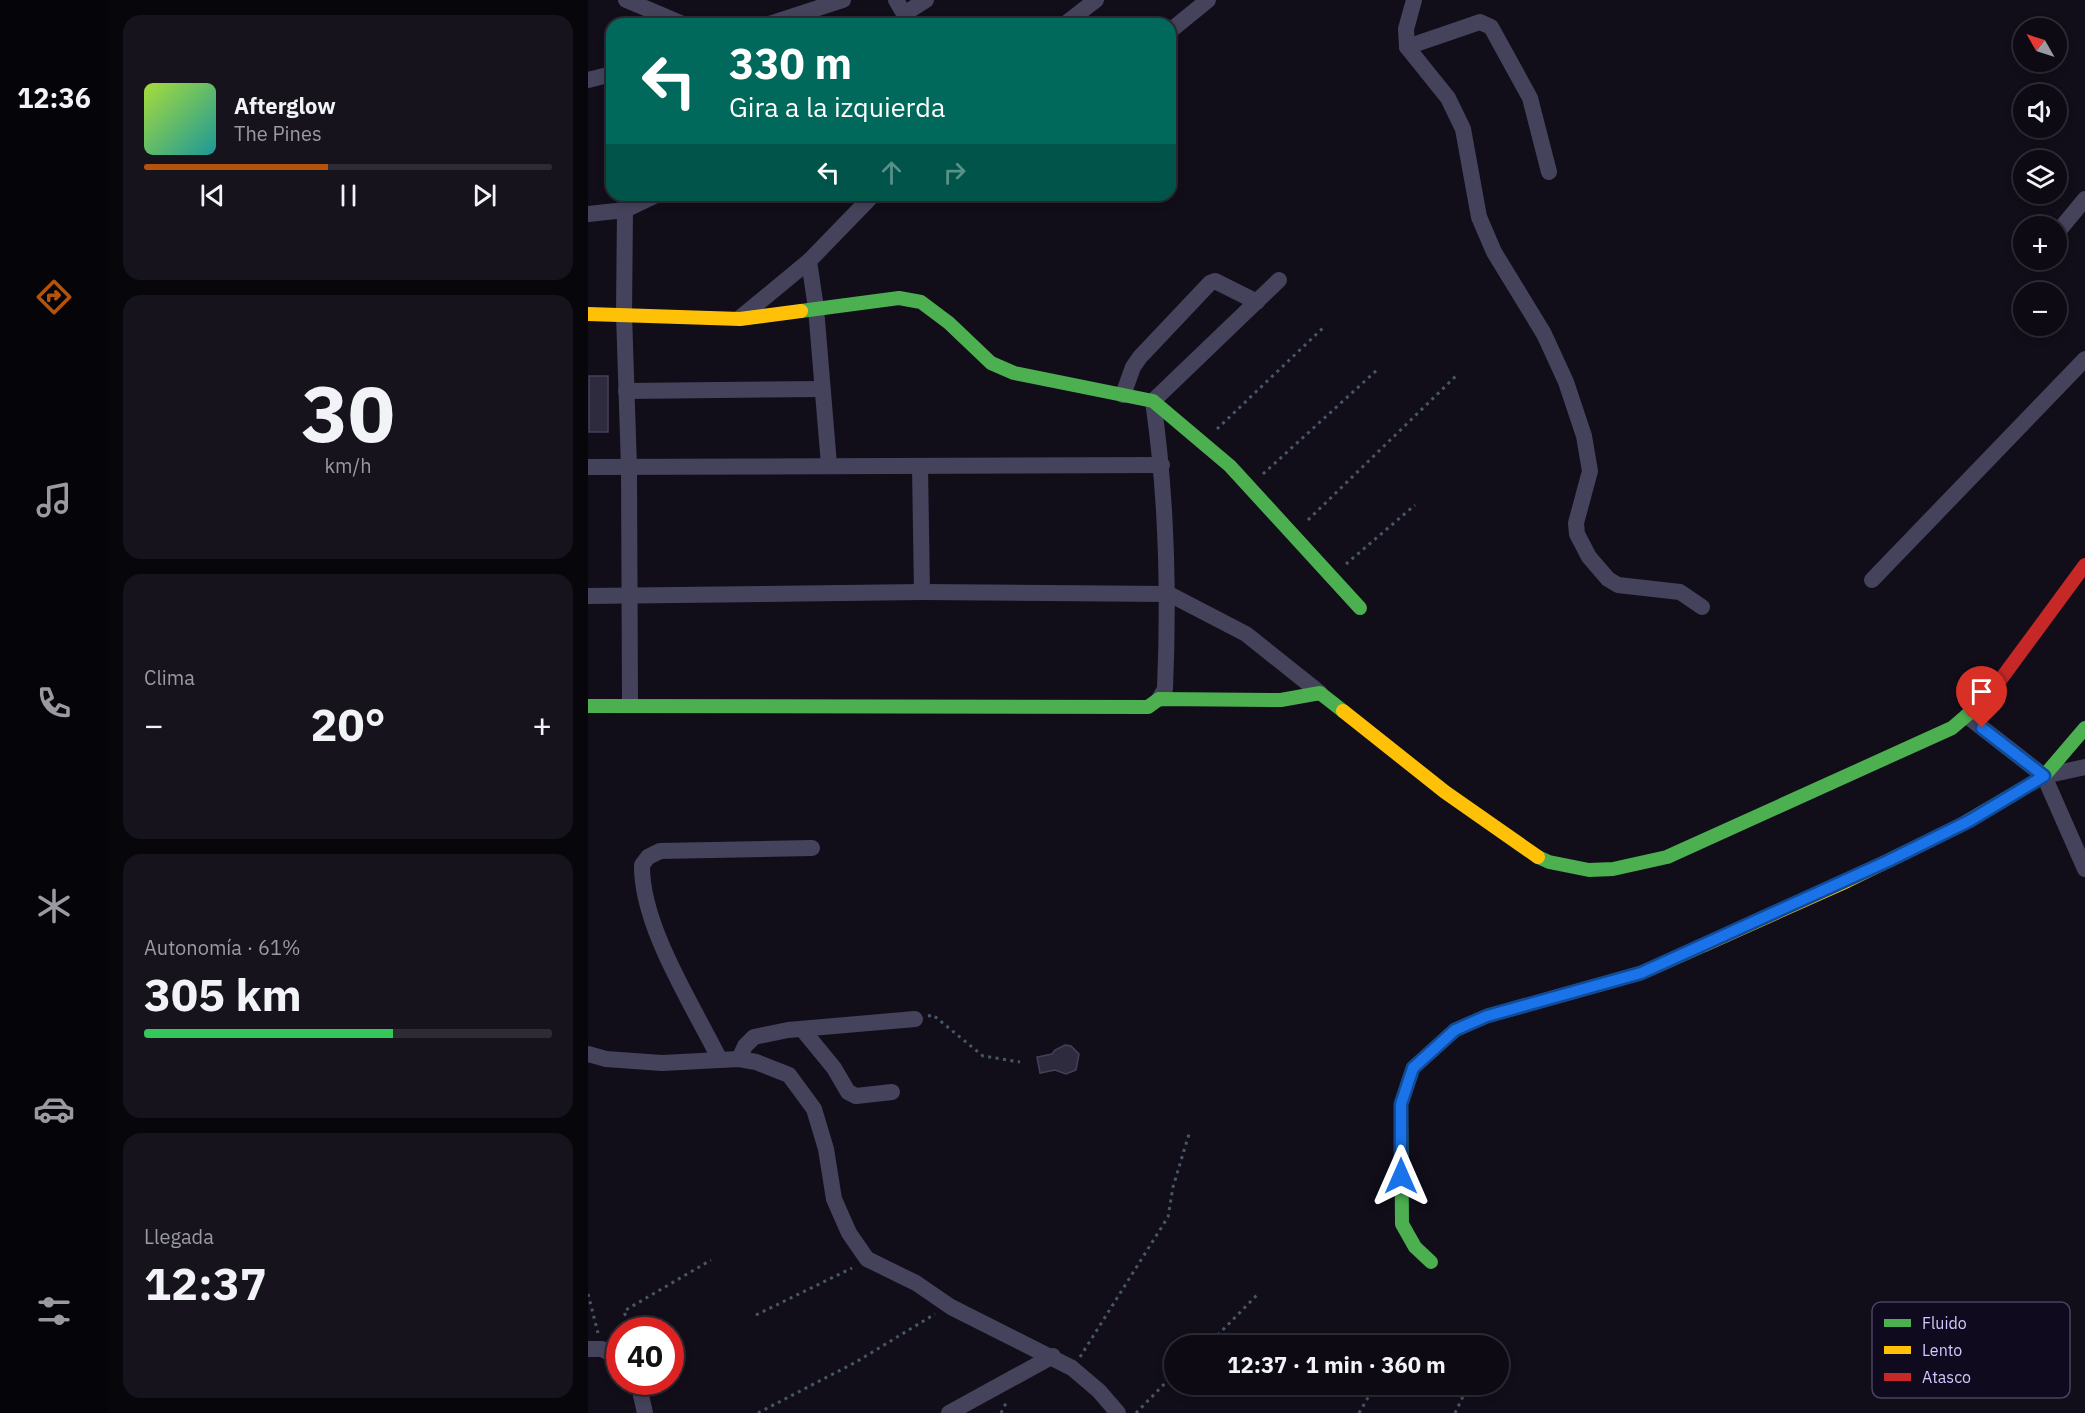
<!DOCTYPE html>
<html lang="es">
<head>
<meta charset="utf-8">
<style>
	:root { --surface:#0d0a14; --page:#16131d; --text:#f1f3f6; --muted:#9a9aa0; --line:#2d2b34; --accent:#b45309 }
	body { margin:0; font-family:"IBM Plex Sans",sans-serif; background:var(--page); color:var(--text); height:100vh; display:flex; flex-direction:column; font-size:22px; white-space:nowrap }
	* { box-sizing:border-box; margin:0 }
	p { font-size:20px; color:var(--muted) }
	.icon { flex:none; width:33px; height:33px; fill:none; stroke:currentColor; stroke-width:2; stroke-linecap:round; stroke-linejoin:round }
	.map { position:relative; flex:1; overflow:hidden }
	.side { display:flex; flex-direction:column; gap:15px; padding:15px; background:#07060b; width:480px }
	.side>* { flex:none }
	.top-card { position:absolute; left:18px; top:18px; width:570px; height:183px; border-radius:18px; box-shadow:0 3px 9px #0003,0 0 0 2px var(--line); background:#00695c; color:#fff; overflow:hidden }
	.needle { width:39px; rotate:309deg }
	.buttons { position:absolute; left:1425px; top:18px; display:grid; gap:12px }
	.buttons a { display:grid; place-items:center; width:54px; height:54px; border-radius:50%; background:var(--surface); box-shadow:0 3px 9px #0003,0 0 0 2px var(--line); font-size:30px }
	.speed { position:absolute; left:18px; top:1317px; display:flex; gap:12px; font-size:30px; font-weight:700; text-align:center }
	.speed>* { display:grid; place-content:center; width:78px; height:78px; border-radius:50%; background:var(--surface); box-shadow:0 3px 9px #0003,0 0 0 2px var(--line); line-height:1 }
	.speed .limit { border:9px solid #d22; background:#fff; color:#111 }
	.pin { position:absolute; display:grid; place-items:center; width:51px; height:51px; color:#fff; margin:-62px -26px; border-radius:50% 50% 50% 0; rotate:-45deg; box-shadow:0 0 6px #0007 }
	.pin .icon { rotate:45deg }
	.me { position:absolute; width:66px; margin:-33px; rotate:0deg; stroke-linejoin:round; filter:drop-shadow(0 0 4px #0008) }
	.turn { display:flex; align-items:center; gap:21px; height:126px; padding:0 24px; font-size:27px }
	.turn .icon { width:78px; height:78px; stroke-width:2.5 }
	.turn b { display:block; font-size:42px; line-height:51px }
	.lanes { display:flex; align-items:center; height:57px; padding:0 24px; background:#0003; justify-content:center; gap:30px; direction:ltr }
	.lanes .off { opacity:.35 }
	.big { font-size:45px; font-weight:700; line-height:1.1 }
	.side .card { flex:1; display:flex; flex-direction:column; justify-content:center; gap:9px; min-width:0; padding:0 21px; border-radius:18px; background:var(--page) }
	.side .dial { align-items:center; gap:0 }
	.dial b { font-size:78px; line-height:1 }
	.song { display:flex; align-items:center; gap:18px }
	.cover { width:72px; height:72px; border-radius:9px; background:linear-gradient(135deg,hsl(80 70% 55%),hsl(180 70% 35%)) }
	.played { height:6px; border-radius:3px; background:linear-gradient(90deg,var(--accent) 45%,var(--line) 45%) }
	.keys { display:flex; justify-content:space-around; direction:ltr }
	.heat { display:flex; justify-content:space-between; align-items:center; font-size:33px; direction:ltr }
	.charge { height:9px; border-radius:4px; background:linear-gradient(90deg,#34c759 61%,var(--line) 0) }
	.trip { position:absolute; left:576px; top:1335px; width:345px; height:60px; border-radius:30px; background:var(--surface); box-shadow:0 3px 9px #0003,0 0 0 2px var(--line); font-weight:700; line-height:60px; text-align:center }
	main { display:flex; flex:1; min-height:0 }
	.tabs { display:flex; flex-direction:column; width:108px; justify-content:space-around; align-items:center; background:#050408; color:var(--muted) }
	.tabs .icon { width:42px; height:42px }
	.tabs .selected { color:var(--accent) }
	.tabs b { font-size:27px; color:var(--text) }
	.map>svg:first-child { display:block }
	.building { fill:#2f2b3e; stroke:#454058; stroke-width:1.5 }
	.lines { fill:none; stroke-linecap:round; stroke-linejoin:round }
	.path { stroke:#475767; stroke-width:3; stroke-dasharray:3 4.5; stroke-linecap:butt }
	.street { stroke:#45435b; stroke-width:16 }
	.fast { stroke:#4caf50; stroke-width:14 }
	.slow { stroke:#ffc107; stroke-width:14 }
	.jam { stroke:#c62828; stroke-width:14 }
	.route-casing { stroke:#114b97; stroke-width:15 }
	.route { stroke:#1a73e8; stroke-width:10 }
	.key { fill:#0f0a1e; stroke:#494362; stroke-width:1.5 }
	.key-label { font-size:16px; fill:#d1c8ff }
</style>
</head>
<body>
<main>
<nav class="tabs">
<b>12:36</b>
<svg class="icon selected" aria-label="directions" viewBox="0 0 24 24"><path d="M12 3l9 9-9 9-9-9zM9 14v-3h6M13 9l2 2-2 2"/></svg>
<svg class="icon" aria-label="music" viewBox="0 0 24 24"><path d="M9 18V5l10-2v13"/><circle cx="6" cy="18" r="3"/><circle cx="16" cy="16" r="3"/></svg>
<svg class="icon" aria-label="phone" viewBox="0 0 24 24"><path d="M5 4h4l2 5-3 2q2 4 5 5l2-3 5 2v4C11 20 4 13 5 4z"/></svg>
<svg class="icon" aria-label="climate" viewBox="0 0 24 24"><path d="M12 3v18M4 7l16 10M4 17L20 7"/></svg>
<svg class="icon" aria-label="car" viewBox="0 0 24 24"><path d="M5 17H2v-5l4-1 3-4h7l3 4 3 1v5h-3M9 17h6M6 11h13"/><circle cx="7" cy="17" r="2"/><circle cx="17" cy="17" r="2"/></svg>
<svg class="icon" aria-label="filters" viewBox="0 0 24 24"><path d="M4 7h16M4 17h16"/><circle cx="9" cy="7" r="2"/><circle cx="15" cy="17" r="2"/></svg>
</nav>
<section class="side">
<div class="card">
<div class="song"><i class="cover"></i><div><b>Afterglow</b><p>The Pines</p></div></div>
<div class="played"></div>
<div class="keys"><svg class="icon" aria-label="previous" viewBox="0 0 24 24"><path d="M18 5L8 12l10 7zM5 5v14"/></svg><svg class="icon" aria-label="pause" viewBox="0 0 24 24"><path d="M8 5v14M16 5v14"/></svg><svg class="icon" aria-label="next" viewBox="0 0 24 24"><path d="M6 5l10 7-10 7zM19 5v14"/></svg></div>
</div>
<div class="card dial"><b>30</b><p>km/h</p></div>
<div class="card"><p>Clima</p>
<div class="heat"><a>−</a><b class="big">20°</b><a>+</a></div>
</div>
<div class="card"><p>Autonomía · 61%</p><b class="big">305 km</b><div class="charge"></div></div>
<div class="card"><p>Llegada</p><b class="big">12:37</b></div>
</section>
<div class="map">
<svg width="1497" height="1413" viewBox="0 0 1497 1413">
	<rect width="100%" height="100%" fill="#110e1a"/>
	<g class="building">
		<rect x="1" y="376" width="19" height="56"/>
		<polygon points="477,1045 483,1046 491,1054 488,1070 478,1074 467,1070 452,1073 449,1057 464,1054 467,1050"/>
	</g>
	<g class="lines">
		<g class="path">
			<polyline points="629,429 737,326"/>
			<polyline points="675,474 789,370"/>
			<polyline points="720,520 870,374"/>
			<polyline points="758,564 827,505"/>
			<polyline points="340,1016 345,1015 395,1056 432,1062"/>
			<polyline points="0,1294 10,1333"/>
			<polyline points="168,1315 264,1268"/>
			<polyline points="42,1330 36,1311 123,1260"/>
			<polyline points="619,1346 669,1295"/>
			<polyline points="492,1357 580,1217 585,1187 601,1134"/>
			<polyline points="82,1359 94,1354"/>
			<polyline points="170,1413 268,1362 347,1314"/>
			<polyline points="413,1413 419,1401"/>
			<polyline points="548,1413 586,1374"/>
			<polyline points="771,1413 788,1384"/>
			<polyline points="867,1413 879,1388"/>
		</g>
		<g class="street">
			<polyline points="38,0 95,24"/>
			<polyline points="308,0 322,24"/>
			<polyline points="826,0 818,29 819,47 860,98 875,129 891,217 906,252 956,334 978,382 996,436 1002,471 988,523 989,534 1001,557 1020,579 1030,585 1092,592 1114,607"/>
			<polyline points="316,14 338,0"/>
			<polyline points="181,24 255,0"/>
			<polyline points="477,24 508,0"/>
			<polyline points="582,31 620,0"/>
			<polyline points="819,47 892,22 903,27 942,98 961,172"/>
			<polyline points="0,80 24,74"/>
			<polyline points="37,210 36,314 41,468 42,705"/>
			<polyline points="0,214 37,210 68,195"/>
			<polyline points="1468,234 1497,199"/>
			<polyline points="152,318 221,261"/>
			<polyline points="38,391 234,389"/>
			<polyline points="535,395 545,367 552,357 622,283 627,281 669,302"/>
			<polyline points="241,465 228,308 221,261 285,195"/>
			<polyline points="332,466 334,592"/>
			<polyline points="0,467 574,465"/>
			<polyline points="1284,580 1497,359"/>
			<polyline points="0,596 334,592 581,594 658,634 732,693"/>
			<path d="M571 699 577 689C581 592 579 497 565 401L691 280"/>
			<polyline points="1379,716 1456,776 1497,767"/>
			<polyline points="1456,776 1497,869"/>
			<polyline points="214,1029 246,1068 260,1092 268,1096 304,1092"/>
			<polyline points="0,1054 18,1059 74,1063 151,1059 168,1062 201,1075 226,1109 238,1149 246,1199 261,1233 279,1259 328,1283 363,1307 484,1368 511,1391 530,1413"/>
			<path d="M131 1058C104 1004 53 925 54 865L60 857 72 851 224 848"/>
			<polyline points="151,1059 157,1046 166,1037 200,1030 327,1019"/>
			<polyline points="0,1349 14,1349 32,1358"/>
			<polyline points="50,1382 57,1413"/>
			<polyline points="361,1413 465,1356"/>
		</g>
		<g class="fast">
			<polyline points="213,311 311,298 333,302 361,323 403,363 426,373 565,401 642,466 772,608"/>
			<polyline points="0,706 560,707 571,699 693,700 732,693 755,711"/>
			<polyline points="1371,826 1456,776 1497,728"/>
			<polyline points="950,857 961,862 1001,870 1025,869 1079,857 1364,728 1385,710"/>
			<polyline points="843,1262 827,1247 814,1224 813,1104 825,1068 867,1030 899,1016 1053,973 1116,945"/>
		</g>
		<g class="slow">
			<polyline points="0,314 152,319 213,311"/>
			<polyline points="755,711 857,792 950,857"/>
			<polyline points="1116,945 1259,881 1371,826"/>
		</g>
		<polyline class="jam" points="1385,710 1399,698 1497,565"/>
	</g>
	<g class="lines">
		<defs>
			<polyline id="route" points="813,1176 813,1104 825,1068 867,1030 899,1016 1053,973 1300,861 1381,821 1456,776 1394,728"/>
		</defs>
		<use href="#route" class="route-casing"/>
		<use href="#route" class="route"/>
	</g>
	<rect x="1284" y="1302" width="198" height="96" rx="9" class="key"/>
	<rect x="1296" y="1319" width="27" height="8" fill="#4caf50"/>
	<rect x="1296" y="1346" width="27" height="8" fill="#ffc107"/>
	<rect x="1296" y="1373" width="27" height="8" fill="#c62828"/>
	<g class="key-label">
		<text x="1334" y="1329">Fluido</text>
		<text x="1334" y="1356">Lento</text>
		<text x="1334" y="1383">Atasco</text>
	</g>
</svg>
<div class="buttons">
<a><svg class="needle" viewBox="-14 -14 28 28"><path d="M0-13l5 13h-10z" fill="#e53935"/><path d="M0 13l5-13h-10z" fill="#9a9aa0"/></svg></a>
<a><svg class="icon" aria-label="sound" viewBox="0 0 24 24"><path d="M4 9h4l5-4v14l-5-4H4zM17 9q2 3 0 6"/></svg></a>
<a><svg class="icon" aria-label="layers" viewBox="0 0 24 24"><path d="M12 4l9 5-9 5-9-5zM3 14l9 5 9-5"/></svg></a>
<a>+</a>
<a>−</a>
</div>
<div class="speed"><div class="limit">40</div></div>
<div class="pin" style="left:1394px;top:728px;background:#d93025"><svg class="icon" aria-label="arrive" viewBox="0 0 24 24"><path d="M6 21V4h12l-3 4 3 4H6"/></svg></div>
<svg class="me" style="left:813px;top:1176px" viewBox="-20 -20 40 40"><path d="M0-17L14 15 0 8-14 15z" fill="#1a73e8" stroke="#fff" stroke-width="4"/></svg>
<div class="trip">12:37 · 1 min · 360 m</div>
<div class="top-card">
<div class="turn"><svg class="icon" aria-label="left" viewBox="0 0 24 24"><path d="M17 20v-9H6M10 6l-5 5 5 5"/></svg><div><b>330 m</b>Gira a la izquierda</div></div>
<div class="lanes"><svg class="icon" aria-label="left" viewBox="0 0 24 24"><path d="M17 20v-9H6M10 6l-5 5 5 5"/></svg><svg class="icon off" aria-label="ahead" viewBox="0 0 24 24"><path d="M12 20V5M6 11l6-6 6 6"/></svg><svg class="icon off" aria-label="right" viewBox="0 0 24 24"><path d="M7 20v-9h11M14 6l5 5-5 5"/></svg></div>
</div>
</div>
</main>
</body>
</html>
